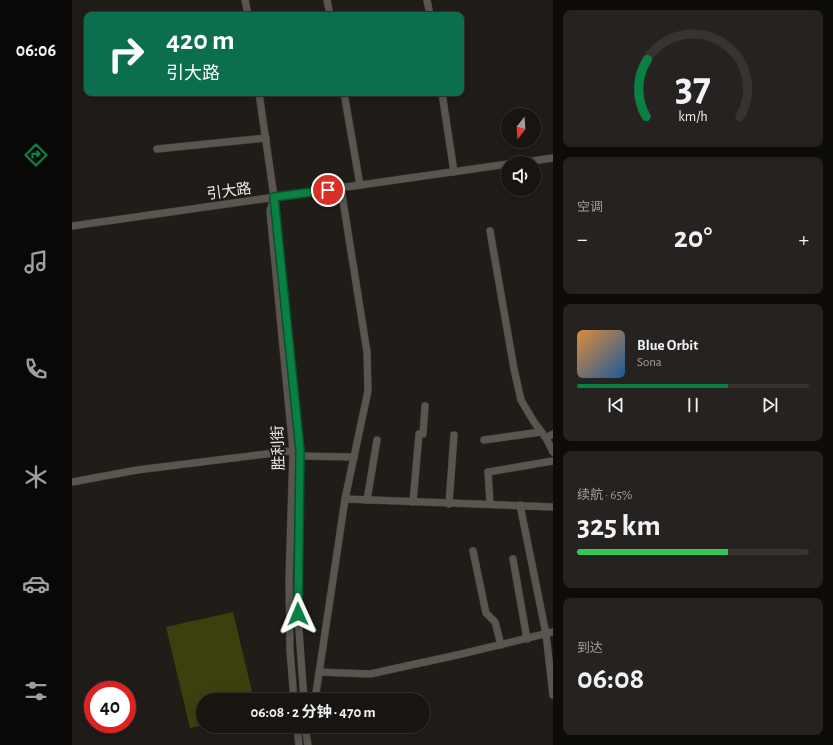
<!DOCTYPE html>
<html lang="zh">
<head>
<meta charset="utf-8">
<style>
	:root { --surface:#181511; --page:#25221f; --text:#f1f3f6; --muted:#9f9f9f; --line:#363431; --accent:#0b8043 }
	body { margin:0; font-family:"Alegreya Sans","Noto Sans SC",sans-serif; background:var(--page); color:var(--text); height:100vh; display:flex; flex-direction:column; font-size:15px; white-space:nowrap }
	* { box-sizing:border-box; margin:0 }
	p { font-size:13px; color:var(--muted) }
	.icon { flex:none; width:22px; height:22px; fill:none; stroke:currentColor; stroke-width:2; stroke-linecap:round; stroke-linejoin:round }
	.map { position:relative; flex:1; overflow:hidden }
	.sheet { display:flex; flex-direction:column; gap:10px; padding:10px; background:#0d0c09; width:280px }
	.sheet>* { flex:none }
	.top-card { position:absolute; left:12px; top:12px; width:380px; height:84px; border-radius:8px; box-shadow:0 2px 10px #0003,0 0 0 1px var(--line); background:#0b6e4f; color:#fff; overflow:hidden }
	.needle { width:26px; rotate:197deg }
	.controls { position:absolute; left:429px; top:108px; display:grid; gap:8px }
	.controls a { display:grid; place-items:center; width:40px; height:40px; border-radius:50%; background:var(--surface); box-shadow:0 2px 10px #0003,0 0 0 1px var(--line); font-size:20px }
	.speed { position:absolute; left:12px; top:681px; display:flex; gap:8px; font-size:20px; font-weight:700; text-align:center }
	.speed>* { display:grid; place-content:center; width:52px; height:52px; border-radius:50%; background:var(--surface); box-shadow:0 2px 10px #0003,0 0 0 1px var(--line); line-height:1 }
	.speed .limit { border:6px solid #d22; background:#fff; color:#111 }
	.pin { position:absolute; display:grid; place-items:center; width:34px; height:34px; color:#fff; margin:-17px; border:2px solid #fff; border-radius:50%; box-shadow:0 1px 4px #0007 }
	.me { position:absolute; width:44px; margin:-22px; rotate:359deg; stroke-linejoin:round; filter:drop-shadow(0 0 3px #0008) }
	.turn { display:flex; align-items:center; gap:14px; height:84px; padding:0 16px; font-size:18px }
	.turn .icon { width:52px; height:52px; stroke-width:2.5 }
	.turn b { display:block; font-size:28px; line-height:34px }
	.big { font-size:30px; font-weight:700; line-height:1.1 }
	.sheet .tile { flex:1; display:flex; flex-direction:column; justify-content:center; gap:6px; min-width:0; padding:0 14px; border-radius:8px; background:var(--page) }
	.sheet .dial { align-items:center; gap:0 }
	.dial svg { height:104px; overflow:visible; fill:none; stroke:var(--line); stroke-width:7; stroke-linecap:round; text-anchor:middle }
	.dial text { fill:var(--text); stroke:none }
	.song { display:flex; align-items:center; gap:12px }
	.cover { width:48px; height:48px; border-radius:6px; background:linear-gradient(135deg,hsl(30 70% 55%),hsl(210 70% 35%)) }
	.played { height:4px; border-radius:2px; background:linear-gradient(90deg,var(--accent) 65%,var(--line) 65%) }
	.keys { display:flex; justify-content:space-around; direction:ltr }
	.heat { display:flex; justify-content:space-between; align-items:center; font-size:22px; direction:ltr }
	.charge { height:6px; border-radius:3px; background:linear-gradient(90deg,#34c759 65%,var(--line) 0) }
	.trip { position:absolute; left:124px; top:693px; width:234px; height:40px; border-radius:20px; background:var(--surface); box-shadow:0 2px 10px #0003,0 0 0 1px var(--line); font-weight:700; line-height:40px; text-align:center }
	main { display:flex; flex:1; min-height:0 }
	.dock { display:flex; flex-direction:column; width:72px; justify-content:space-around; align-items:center; background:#0a0807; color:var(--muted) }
	.dock .icon { width:28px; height:28px }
	.dock .current { color:var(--accent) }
	.dock b { font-size:18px; color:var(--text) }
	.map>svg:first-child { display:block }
	.green { fill:#3c400e }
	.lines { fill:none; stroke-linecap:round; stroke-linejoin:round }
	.minor-casing { stroke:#3b3936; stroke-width:8 }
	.minor { stroke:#5a564f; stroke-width:7 }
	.route-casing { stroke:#07532c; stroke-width:10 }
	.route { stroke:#0b8043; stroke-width:7 }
	.labels { text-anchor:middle; stroke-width:4; stroke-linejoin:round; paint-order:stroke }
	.street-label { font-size:15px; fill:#eeece8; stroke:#201c17 }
</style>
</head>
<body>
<main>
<nav class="dock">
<b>06:06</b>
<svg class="icon current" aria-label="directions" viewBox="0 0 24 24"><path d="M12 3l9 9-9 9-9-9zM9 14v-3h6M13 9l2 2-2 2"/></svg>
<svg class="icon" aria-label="music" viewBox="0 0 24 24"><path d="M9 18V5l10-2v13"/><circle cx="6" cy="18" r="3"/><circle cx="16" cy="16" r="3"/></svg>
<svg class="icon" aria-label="phone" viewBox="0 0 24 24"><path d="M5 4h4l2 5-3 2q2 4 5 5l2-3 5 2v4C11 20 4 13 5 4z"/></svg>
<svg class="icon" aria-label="climate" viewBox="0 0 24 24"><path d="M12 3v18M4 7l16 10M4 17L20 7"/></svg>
<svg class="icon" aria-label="car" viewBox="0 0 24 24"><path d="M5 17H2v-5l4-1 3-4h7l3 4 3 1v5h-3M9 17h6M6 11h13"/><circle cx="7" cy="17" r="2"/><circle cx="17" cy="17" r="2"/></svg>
<svg class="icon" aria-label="filters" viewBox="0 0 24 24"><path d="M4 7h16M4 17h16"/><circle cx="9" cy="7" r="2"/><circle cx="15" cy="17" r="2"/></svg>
</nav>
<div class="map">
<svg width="481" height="745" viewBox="0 0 481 745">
	<rect width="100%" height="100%" fill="#201c17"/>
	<polygon class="green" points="161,612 182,700 131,700 131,725 118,728 94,627"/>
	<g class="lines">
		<defs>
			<g id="minor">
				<polyline points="173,0 176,15"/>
				<polyline points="255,0 258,15"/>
				<polyline points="355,0 358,15"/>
				<polyline points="187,93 202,197 228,450 225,602 232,700"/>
				<polyline points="272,93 288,185"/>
				<polyline points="370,93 382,172"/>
				<polyline points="85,149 194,138"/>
				<polyline points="447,163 481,158"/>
				<polyline points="201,201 198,211 221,451 217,580 218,650 222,700"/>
				<polyline points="0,226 436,164"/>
				<polyline points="418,231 442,369 449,400 462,422 474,438"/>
				<polyline points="481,434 474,438 481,452"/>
				<polyline points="412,440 469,432"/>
				<polyline points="228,456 282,457"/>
				<polyline points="0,482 65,470 226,450"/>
				<polyline points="273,499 481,507"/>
				<polyline points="295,500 305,440"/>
				<polyline points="341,502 347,434 351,434 353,406"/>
				<polyline points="377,504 382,435"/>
				<polyline points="418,504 416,472 481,461"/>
				<polyline points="448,505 474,634 481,695"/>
				<polyline points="401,551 414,613 423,622 429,645"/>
				<polyline points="441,559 455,639"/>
				<polyline points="247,672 298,674 385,655 481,632"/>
				<polyline points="243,700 273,499 296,391 295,352 269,188"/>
				<polyline points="225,726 227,745"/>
				<polyline points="233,726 236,745"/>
			</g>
		</defs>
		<use href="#minor" class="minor-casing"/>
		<use href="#minor" class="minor"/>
	</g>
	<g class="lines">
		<defs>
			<polyline id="route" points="226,614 228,450 202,197 256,190"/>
		</defs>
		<use href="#route" class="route-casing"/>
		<use href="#route" class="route"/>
	</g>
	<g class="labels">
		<g class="street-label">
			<text transform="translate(157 191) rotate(-8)" y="5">引大路</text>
			<text transform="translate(206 448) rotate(-92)" y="5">胜利街</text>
		</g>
	</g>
</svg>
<div class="controls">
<a><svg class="needle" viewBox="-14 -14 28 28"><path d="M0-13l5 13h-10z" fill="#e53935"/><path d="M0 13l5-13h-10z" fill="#9f9f9f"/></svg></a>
<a><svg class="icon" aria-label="sound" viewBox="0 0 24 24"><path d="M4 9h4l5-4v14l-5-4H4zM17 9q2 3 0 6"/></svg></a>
</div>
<div class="speed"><div class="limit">40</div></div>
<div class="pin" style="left:256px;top:190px;background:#d93025"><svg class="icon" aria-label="arrive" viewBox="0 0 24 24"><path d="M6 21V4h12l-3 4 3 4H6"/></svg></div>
<svg class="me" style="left:226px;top:614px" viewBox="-20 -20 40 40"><path d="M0-17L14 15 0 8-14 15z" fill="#0b8043" stroke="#fff" stroke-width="4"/></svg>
<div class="trip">06:08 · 2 分钟 · 470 m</div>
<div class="top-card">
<div class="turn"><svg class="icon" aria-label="right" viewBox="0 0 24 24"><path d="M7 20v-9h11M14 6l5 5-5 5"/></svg><div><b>420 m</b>引大路</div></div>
</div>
</div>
<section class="sheet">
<div class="tile dial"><svg viewBox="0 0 100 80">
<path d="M14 69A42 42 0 1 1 86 69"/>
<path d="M14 69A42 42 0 0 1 15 25" stroke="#0b8043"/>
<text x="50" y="56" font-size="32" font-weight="700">37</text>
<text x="50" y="72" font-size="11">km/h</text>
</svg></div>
<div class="tile"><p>空调</p>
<div class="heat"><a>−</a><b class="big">20°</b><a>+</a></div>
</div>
<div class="tile">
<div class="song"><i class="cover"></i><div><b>Blue Orbit</b><p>Sona</p></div></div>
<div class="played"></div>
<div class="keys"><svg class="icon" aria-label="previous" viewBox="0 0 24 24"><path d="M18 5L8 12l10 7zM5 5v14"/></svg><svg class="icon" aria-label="pause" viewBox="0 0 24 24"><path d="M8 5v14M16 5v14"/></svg><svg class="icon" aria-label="next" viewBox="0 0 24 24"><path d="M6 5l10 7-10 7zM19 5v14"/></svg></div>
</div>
<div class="tile"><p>续航 · 65%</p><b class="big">325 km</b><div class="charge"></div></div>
<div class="tile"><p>到达</p><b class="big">06:08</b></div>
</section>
</main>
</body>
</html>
